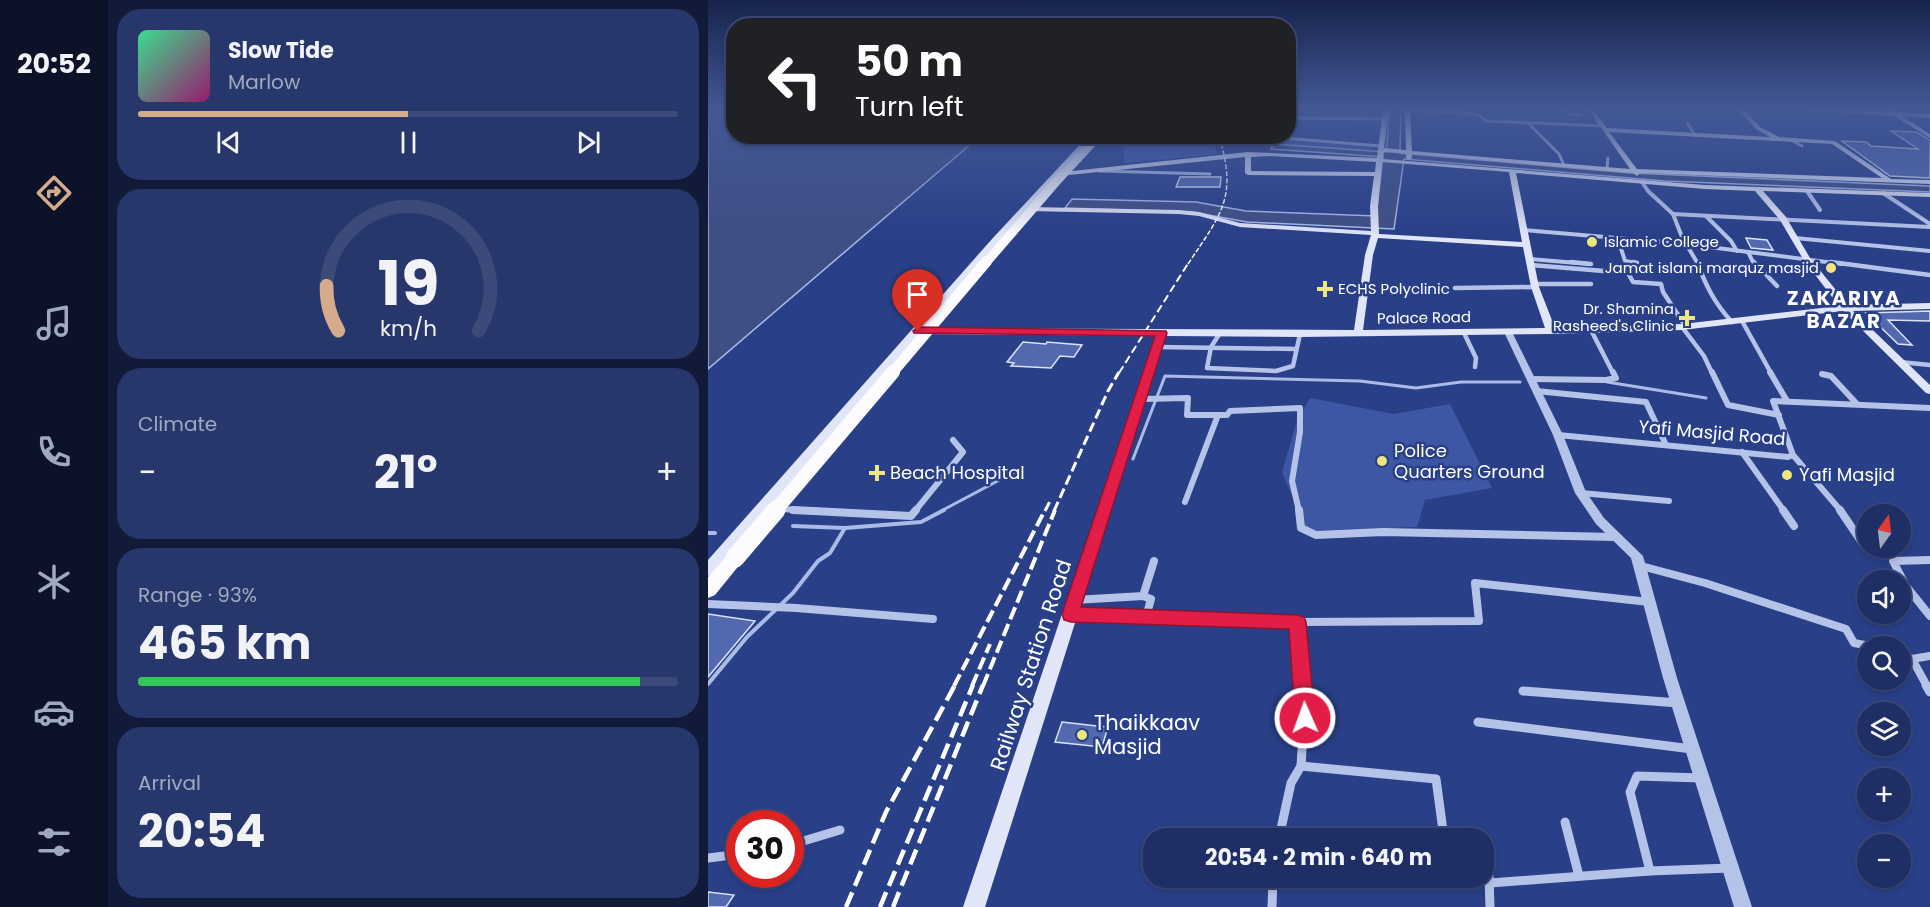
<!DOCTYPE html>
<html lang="en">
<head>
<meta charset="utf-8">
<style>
	:root { --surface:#1f2f66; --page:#27376c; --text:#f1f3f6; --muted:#a1a9bf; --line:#3c4a7a; --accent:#d6ab8b }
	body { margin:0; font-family:Poppins,sans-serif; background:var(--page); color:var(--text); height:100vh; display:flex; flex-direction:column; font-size:22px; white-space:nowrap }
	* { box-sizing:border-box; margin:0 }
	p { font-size:20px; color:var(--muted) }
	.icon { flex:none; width:33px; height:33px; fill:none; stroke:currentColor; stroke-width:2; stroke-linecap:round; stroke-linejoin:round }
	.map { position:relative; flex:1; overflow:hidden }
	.drawer { display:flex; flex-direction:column; gap:9px; padding:9px; background:#111a38; width:600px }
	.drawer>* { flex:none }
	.hud { position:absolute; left:18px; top:18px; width:570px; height:126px; border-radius:24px; box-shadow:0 3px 9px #0003,0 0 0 2px var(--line); background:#202124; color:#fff; overflow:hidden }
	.needle { width:39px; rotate:14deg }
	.controls { position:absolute; left:1149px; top:504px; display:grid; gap:12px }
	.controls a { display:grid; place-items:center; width:54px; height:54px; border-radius:50%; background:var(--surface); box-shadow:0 3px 9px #0003,0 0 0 2px var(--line); font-size:30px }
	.speed { position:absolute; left:18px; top:810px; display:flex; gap:12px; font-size:30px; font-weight:700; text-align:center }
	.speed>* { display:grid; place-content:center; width:78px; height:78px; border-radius:50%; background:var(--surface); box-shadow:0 3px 9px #0003,0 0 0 2px var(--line); line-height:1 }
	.speed .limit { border:9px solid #d22; background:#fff; color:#111 }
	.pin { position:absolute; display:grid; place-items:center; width:51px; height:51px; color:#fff; margin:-62px -26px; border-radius:50% 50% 50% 0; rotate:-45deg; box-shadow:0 0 6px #0007 }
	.pin .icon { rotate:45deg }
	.me { position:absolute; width:66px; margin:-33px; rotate:358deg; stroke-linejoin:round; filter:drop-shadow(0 0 4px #0008) }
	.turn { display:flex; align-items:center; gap:21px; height:126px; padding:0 30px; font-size:27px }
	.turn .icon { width:78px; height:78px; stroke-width:2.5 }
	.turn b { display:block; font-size:42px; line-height:51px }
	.big { font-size:45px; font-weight:700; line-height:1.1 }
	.drawer .tile { flex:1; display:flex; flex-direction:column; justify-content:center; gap:9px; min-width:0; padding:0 21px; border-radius:24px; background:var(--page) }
	.drawer .dial { align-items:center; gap:0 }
	.dial svg { height:156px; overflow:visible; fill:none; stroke:var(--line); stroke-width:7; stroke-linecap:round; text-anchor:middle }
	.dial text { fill:var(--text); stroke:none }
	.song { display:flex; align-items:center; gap:18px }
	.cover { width:72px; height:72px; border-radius:9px; background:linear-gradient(135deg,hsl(150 70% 55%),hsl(320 70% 35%)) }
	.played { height:6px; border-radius:3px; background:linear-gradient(90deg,var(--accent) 50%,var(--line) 50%) }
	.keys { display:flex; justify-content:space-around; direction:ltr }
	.heat { display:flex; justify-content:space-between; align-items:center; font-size:33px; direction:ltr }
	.charge { height:9px; border-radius:4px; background:linear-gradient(90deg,#34c759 93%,var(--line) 0) }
	.trip { position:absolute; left:435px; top:828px; width:351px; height:60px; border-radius:24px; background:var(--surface); box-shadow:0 3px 9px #0003,0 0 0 2px var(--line); font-weight:700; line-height:60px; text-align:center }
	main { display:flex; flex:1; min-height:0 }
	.dock { display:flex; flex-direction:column; width:108px; justify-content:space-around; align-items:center; background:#0c1329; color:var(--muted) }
	.dock .icon { width:42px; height:42px }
	.dock .on { color:var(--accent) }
	.dock b { font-size:27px; color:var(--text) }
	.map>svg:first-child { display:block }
	.green { fill:#3e57a4 }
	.water { fill:#3f4e84; stroke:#abbbe8; stroke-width:1.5 }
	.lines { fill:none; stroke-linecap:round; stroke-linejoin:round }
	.stream-far1 { stroke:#abbbe8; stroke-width:3 }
	.stream { stroke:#abbbe8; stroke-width:4 }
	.building { fill:#5269af; stroke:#dae1f7; stroke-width:1.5 }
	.minor-far5 { stroke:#b6c3e8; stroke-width:3 }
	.minor-far4 { stroke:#b6c3e8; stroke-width:4 }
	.minor-far3 { stroke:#b6c3e8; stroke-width:4.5 }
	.minor-far2 { stroke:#b6c3e8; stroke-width:6 }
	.minor-far1 { stroke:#b6c3e8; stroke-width:8 }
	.minor { stroke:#b6c3e8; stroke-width:9 }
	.tertiary { fill:#b6c3e8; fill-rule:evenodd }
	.secondary { fill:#e0e5f7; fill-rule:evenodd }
	.primary { fill:#f8f9fe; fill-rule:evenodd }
	.trunk { fill:#fcfcfe; fill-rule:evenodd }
	.rail-far4 { stroke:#fff; stroke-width:1.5; stroke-dasharray:5 2; stroke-linecap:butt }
	.rail-far3 { stroke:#fff; stroke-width:2; stroke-dasharray:8 4; stroke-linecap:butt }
	.rail-far2 { stroke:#fff; stroke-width:3; stroke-dasharray:10 4.5; stroke-linecap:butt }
	.rail-far1 { stroke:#fff; stroke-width:4; stroke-dasharray:13 5; stroke-linecap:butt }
	.rail { stroke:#fff; stroke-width:4.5; stroke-dasharray:16 7; stroke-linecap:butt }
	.trunk-bridge-far4 { stroke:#fcfcfe; stroke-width:8 }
	.trunk-bridge-far3 { stroke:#fcfcfe; stroke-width:9 }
	.trunk-bridge-far2 { stroke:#fcfcfe; stroke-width:11 }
	.trunk-bridge-far1 { stroke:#fcfcfe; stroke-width:14 }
	.trunk-bridge { stroke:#fcfcfe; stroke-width:19 }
	.route { fill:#e11d48; stroke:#92132f; stroke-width:1.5 }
	.poi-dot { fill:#efe67d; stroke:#293f88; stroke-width:2 }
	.labels { text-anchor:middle; stroke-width:5; stroke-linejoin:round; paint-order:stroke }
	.far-poi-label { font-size:15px; fill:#fff; stroke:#293f88; text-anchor:start }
	.far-street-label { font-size:15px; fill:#fff; stroke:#293f88 }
	.street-label { font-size:18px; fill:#fff; stroke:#293f88 }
	.poi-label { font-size:18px; fill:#fff; stroke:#293f88; text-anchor:start }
	.far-district-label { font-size:20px; font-weight:bold; letter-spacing:1.5px; fill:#fff; stroke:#293f88 }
	.near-street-label { font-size:21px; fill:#fff; stroke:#293f88 }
	.near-poi-label { font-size:21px; fill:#fff; stroke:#293f88; text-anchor:start }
</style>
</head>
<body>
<main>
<nav class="dock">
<b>20:52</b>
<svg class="icon on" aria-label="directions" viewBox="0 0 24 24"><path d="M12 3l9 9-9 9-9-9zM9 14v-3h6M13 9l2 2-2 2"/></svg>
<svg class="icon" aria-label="music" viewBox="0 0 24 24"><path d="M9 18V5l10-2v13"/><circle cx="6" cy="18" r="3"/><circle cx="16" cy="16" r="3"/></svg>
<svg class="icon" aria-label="phone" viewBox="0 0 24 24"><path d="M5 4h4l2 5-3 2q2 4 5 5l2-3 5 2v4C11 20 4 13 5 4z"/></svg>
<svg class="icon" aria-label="climate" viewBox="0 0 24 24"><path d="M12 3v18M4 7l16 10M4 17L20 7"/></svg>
<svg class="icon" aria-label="car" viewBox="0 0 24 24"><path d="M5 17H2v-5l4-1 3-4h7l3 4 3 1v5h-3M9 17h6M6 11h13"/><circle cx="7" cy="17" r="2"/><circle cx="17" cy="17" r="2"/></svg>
<svg class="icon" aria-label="filters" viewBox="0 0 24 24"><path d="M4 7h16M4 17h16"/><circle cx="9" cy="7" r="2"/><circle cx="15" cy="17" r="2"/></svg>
</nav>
<section class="drawer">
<div class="tile">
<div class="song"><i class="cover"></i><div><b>Slow Tide</b><p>Marlow</p></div></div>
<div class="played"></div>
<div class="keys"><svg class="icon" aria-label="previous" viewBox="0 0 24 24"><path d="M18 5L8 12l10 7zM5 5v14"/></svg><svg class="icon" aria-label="pause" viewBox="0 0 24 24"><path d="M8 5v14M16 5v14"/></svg><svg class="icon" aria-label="next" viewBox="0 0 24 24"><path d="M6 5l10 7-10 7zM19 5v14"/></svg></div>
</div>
<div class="tile dial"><svg viewBox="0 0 100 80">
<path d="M14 69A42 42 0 1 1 86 69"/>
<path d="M14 69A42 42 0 0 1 8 46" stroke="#d6ab8b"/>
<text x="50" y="56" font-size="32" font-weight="700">19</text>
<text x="50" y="72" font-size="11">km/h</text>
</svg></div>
<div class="tile"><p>Climate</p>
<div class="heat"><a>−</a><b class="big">21°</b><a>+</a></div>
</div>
<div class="tile"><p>Range · 93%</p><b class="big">465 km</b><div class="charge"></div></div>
<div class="tile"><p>Arrival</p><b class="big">20:54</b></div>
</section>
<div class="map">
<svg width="1222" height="907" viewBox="0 0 1222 907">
	<rect width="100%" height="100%" fill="#293f88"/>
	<g class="green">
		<polygon points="427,137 502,137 510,154 417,163 415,143"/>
		<polygon points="574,140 664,147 660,156 567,149"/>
		<polygon points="602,398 686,414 742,404 784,488 717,500 709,527 599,531 574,472 589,421"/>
	</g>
	<g class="water">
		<polygon points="0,109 25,109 26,136 271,137 0,369"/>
		<polygon points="682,109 693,109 692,153 922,173 1222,186 1222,192 957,181 696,159 686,229 539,222 484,212 357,208 364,199 488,202 538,211 668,216 675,157 563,149 566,144 678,152"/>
	</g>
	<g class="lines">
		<g class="stream-far1">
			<polyline points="899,382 998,398"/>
			<polyline points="425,459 457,376 652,381 708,388 753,382 812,382"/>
			<polyline points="233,511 314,468"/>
		</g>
		<g class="stream">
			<polyline points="85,526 137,528 213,522 236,510"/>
			<polyline points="0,533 7,533"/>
			<polyline points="0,684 39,637 85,593 110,561 122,553 137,528"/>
		</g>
	</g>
	<g class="building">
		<polygon points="1183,131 1208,132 1222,140 1222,178 1182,176 1134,141 1158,142 1163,146 1210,149"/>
		<polygon points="472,177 513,177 512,187 468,187"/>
		<polygon points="1038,238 1059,240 1065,250 1043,248"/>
		<polygon points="1222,311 1222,321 1180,320 1204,345 1190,344 1158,313"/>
		<polygon points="315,342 338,344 339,342 374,345 366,357 352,356 343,368 303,366 306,363 299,362"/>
		<polygon points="0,614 47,621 0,677"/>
		<polygon points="354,722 389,726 400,727 394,747 347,742"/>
		<polygon points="0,892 26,895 18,907 0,907"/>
	</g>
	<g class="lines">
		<g class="minor-far5">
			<polyline points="857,109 863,114 872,115"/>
			<polyline points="701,110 769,114 779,121 895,126"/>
			<polyline points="580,118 677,119"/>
			<polyline points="820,123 851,154 856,165"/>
			<polyline points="979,123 987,135"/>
			<polyline points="549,136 673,146"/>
			<polyline points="1083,140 1094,146"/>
			<polyline points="899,168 900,158"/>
			<polyline points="392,171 502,174"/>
		</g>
		<g class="minor-far4">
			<polyline points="934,182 940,191 965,214 974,237 990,264"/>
			<polyline points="1099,191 1112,210"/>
			<polyline points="1175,193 1222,224"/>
			<polyline points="965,214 1222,227"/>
			<polyline points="998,216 1023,241 1029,251"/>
			<polyline points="815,230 978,244 1134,264"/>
			<polyline points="1087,238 1222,251"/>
			<polyline points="910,239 917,261 929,263"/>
			<polyline points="1040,252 1046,264"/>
			<polyline points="822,259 881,264"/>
		</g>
		<g class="minor-far3">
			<polyline points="863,262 883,264"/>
			<polyline points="925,262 929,263"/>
			<path d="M989 262C998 286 1007 304 1024 322"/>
			<polyline points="1046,262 1069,286"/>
			<polyline points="1123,262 1222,275"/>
			<polyline points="823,265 920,273 925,282 953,284 955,292 978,327"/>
			<polyline points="827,284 883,284"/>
			<polyline points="747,288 827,287"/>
			<polyline points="1034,321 1063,373"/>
			<polyline points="974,327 996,356 1004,373"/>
			<polyline points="883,330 905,373"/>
			<polyline points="512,333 503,347 499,368 568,371 585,366 592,334"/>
			<polyline points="756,333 768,358 767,367"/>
			<polyline points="450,347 588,349"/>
			<polyline points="1192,362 1222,365"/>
		</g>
		<g class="minor-far2">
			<polyline points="1004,372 1020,405 1071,415"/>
			<polyline points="1062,372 1079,401"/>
			<polyline points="1114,374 1123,376 1149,404"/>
			<polyline points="822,379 898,380 908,378 905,372"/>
			<polyline points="828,391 938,402 958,445"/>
			<polyline points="434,399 480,398 479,415 519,415 522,411 592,408 592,432 584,481 591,511"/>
			<polyline points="850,435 1080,457 1085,455 1065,401 1222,408"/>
			<polyline points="1034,452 1076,511"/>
			<polyline points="1085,455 1133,511"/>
			<polyline points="873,493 961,501"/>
			<polyline points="477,502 510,415"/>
			<polyline points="72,509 113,511"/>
			<polyline points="207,511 255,452 245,440"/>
		</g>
		<g class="minor-far1">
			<polyline points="85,510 203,516 208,510"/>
			<polyline points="591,510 593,528 608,535 675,532 906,537"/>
			<polyline points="1075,510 1086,526"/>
			<polyline points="1132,510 1155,544 1160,547"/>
			<polyline points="1161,548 1178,550 1187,560"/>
			<polyline points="1222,560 1185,561 1198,586 1222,616"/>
			<polyline points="933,566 997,583 1138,629 1146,643 1162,646"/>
			<polyline points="435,596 443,599 438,617"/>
			<polyline points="367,600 435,596 446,561"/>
			<polyline points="0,604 88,608 225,619"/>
			<polyline points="363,614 589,622 771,621 767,583 941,602"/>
			<polyline points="589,622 595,686"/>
			<polyline points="1192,653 1204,659"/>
			<polyline points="1219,686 1204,659 1222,656"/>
		</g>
		<g class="minor">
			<polyline points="1218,685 1222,692"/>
			<polyline points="815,691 970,703"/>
			<polyline points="770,722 984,749"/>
			<polyline points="593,766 728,779 736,838"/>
			<polyline points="857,822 871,876"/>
			<polyline points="571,838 583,783 593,766 597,702 595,685"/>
			<polyline points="82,845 132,830"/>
			<polyline points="0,858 32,854"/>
			<polyline points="942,871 922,792 929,776 994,778"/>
			<polyline points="776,875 781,876 782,907"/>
			<polyline points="782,883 942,871 1022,868"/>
			<polyline points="564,907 565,878"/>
		</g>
		<polygon class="tertiary" points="800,329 804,332 855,435 878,492 896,518 935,556 969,678 1044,907 1026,907 955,678 923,558 888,524 867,493 845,435 796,332"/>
		<g class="secondary">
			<path d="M675 109H681L676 148 698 150 697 109H702L704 151 922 169 880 109H884L899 128 1062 137 1048 129 1030 109H1036L1052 127 1071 137 1127 141 1183 179 1222 180V184L932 173 929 176 925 173 704 154V158L701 160 698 158V154L676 152 675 159 997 185 1222 193V197L1055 191 1078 217 1102 258 1140 305 1222 303V309L1145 311 1222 385V394L1218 393 1135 311 974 330 843 334 592 337 458 336 277 907H255L448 336 211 334 5 574 0 576V560L284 239 380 136H386L355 172 540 152 669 158ZM901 132 1124 144 1174 178 929 169ZM561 156 668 162 667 172 543 171V157ZM537 157V173L540 175 666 176 662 206 663 231 532 223 491 212 471 210 322 207 351 176ZM674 162 801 172 814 242 671 234 670 206ZM808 173 997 189 1047 191 1072 220 1095 259 1131 306 974 324 847 328 831 287ZM318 211 471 214 491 216 532 227 663 235 657 255 646 330 216 328ZM670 238 815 247 823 287 837 328 655 330 665 255Z"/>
			<polygon points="1076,109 1187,112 1222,134 1222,138 1186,116"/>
		</g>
		<polygon class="primary" points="1175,109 1182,109 1188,112 1222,114 1222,118 1187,116"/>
		<polygon class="trunk" points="27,551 33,553 36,558 33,563 7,595 0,598 0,577 21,553"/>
		<path class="rail-far4" d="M480 264C513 214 530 198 511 136"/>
		<polyline class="rail-far3" points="411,373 481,262"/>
		<g class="rail-far2">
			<polyline points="337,511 342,501"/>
			<polyline points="346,511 400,391 411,372"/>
		</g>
		<g class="rail-far1">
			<polyline points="246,686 337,510"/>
			<polyline points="264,686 282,644"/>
			<polyline points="275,686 347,510"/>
		</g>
		<g class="rail">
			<polyline points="138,907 178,812 247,685"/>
			<polyline points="172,907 265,685"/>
			<polyline points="185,907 275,685"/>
		</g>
		<polyline class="trunk-bridge-far4" points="352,178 391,136"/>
		<polyline class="trunk-bridge-far3" points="277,264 353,176"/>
		<polyline class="trunk-bridge-far2" points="184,373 278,262"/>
		<polyline class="trunk-bridge-far1" points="67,511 185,372"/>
		<polyline class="trunk-bridge" points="27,558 68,510"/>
	</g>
	<linearGradient id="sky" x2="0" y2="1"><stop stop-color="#17234b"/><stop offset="0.46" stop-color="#435896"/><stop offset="1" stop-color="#435896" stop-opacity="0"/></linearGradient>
	<rect width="1222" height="236" fill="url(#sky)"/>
	<polygon class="route" points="210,327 458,331 459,333 373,607 589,615 596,617 598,622 607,718 604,725 597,727 590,725 587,718 581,629 363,622 356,620 354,614 447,336 206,333 205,331"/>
	<g class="poi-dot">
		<circle cx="884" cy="242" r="6"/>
		<circle cx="1123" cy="268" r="6"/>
		<path d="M614 280h6v6h6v6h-6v6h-6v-6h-6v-6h6z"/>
		<path d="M976 309h6v6h6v6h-6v6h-6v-6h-6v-6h6z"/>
		<circle cx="674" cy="461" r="6"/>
		<path d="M166 464h6v6h6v6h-6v6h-6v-6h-6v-6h6z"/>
		<circle cx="1079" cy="475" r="6"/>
		<circle cx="374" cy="735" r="6"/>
	</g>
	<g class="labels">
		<g class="far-poi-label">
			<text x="896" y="247">Islamic College</text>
			<text x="1111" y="273" text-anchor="end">Jamat islami marquz masjid</text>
			<text x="630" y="294">ECHS Polyclinic</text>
			<text x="966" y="314" text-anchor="end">Dr. Shamina<tspan x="966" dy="17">Rasheed's Clinic</tspan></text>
		</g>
		<g class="far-street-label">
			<text transform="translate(716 318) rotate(-1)" y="5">Palace Road</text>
		</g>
		<g class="street-label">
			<text transform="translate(1004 433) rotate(5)" y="6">Yafi Masjid Road</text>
		</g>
		<g class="poi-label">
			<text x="686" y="457">Police<tspan x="686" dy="21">Quarters Ground</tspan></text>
			<text x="182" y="479">Beach Hospital</text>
			<text x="1091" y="481">Yafi Masjid</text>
		</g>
		<g class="far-district-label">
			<text x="1136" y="305">ZAKARIYA<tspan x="1136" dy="23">BAZAR</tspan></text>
		</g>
		<g class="near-street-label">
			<text transform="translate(323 665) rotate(-72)" y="7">Railway Station Road</text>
		</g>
		<g class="near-poi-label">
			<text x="386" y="730">Thaikkaav<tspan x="386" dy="24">Masjid</tspan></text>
		</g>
	</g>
</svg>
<div class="controls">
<a><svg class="needle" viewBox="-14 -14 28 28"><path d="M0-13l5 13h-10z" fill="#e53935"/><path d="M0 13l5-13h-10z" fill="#a1a9bf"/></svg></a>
<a><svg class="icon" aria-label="sound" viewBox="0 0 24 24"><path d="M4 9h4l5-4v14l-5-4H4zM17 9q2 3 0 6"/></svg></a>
<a><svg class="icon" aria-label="search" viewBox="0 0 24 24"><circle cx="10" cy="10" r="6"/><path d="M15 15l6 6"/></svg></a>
<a><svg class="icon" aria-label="layers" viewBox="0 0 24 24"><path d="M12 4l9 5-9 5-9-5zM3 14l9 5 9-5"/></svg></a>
<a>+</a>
<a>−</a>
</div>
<div class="speed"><div class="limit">30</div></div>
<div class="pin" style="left:210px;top:331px;background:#d93025"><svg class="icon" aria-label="arrive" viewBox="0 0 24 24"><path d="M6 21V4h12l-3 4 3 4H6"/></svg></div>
<svg class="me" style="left:597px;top:718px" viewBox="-20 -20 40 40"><circle r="17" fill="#e11d48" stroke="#fff" stroke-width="3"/><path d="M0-11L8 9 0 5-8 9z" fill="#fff"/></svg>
<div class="trip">20:54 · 2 min · 640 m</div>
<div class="hud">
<div class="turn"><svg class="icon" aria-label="left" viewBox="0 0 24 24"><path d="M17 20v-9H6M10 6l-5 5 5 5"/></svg><div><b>50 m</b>Turn left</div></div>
</div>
</div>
</main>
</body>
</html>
